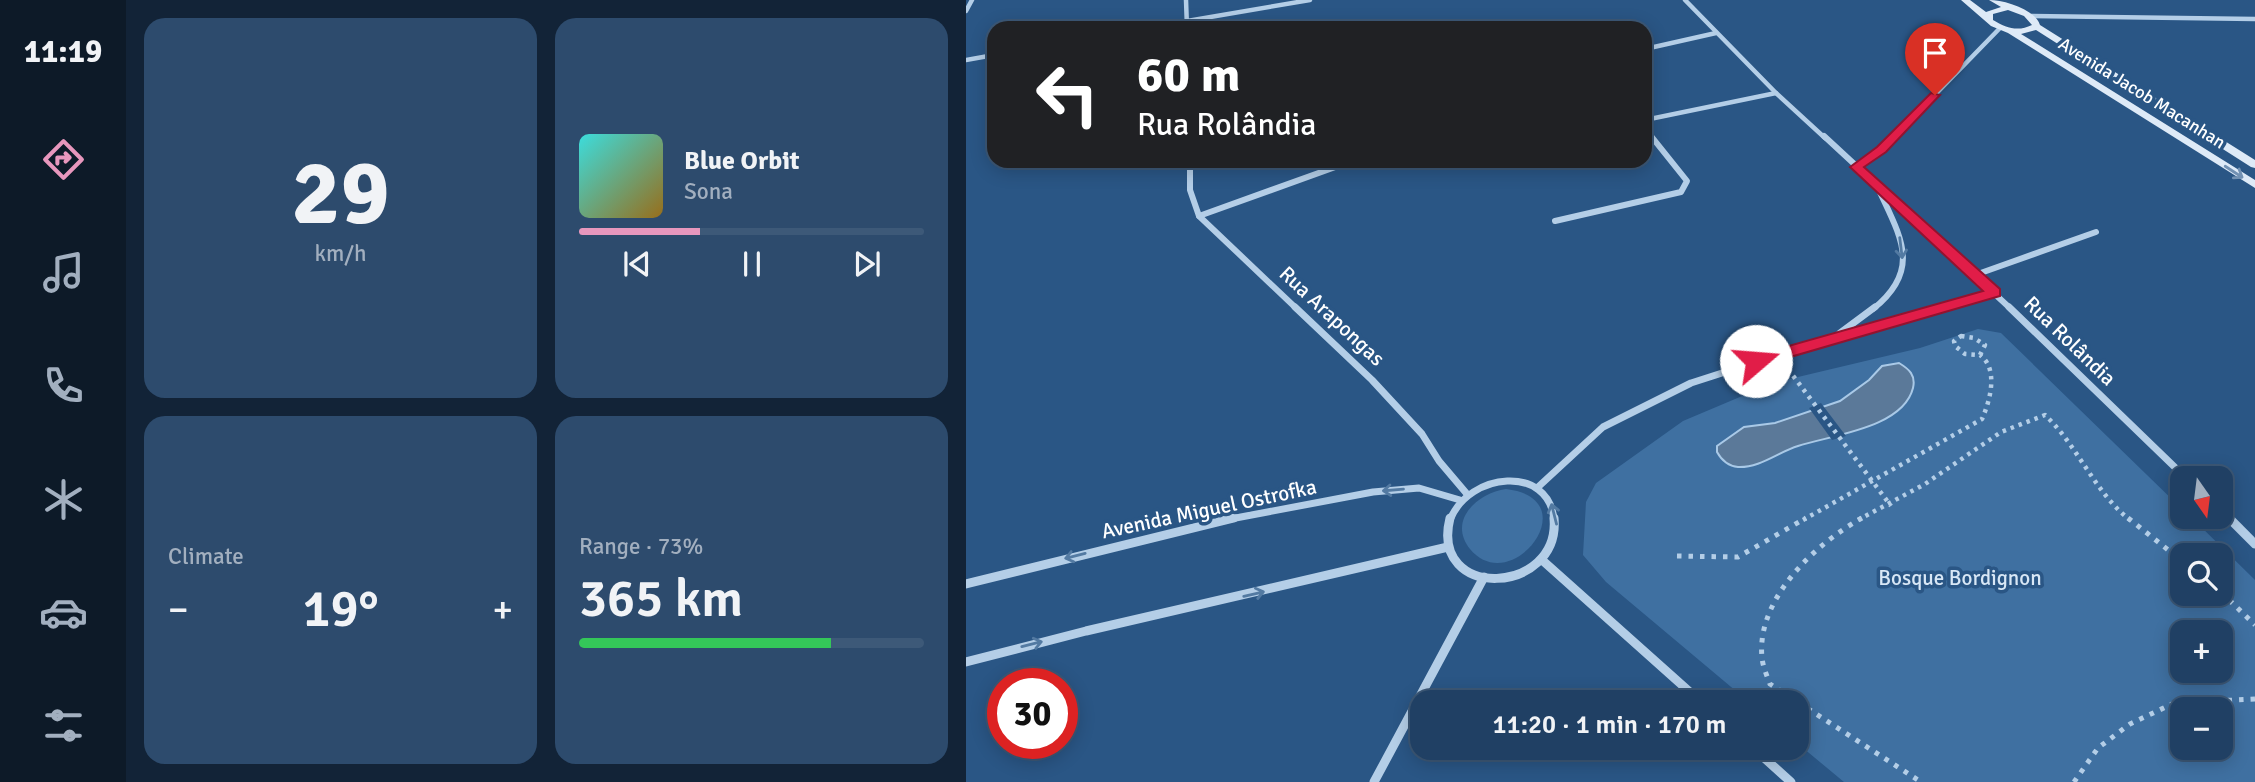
<!DOCTYPE html>
<html lang="en">
<head>
<meta charset="utf-8">
<style>
	:root { --surface:#204064; --page:#2d4b6d; --text:#f1f3f6; --muted:#a2afbf; --line:#3d5978; --accent:#e797bd }
	body { margin:0; font-family:Signika,sans-serif; background:var(--page); color:var(--text); height:100vh; display:flex; flex-direction:column; font-size:26px; white-space:nowrap }
	* { box-sizing:border-box; margin:0 }
	p { font-size:23px; color:var(--muted) }
	.icon { flex:none; width:38px; height:38px; fill:none; stroke:currentColor; stroke-width:2; stroke-linecap:round; stroke-linejoin:round }
	.map { position:relative; flex:1; overflow:hidden }
	.sheet { display:flex; flex-direction:column; gap:18px; padding:18px; background:#122337; width:840px }
	.sheet>* { flex:none }
	.top-card { position:absolute; left:21px; top:21px; width:665px; height:147px; border-radius:21px; box-shadow:0 4px 18px #0003,0 0 0 2px var(--line); background:#202124; color:#fff; overflow:hidden }
	.needle { width:46px; rotate:166deg }
	.buttons { position:absolute; left:1204px; top:466px; display:grid; gap:14px }
	.buttons a { display:grid; place-items:center; width:63px; height:63px; border-radius:14px; background:var(--surface); box-shadow:0 4px 18px #0003,0 0 0 2px var(--line); font-size:35px }
	.speed { position:absolute; left:21px; top:668px; display:flex; gap:14px; font-size:35px; font-weight:700; text-align:center }
	.speed>* { display:grid; place-content:center; width:91px; height:91px; border-radius:50%; background:var(--surface); box-shadow:0 4px 18px #0003,0 0 0 2px var(--line); line-height:1 }
	.speed .limit { border:10px solid #d22; background:#fff; color:#111 }
	.pin { position:absolute; display:grid; place-items:center; width:60px; height:60px; color:#fff; margin:-72px -30px; border-radius:50% 50% 50% 0; rotate:-45deg; box-shadow:0 0 7px #0007 }
	.pin .icon { rotate:45deg }
	.me { position:absolute; width:77px; margin:-38px; rotate:72deg; stroke-linejoin:round; filter:drop-shadow(0 0 5px #0008) }
	.turn { display:flex; align-items:center; gap:24px; height:147px; padding:0 35px; font-size:32px }
	.turn .icon { width:91px; height:91px; stroke-width:2.5 }
	.turn b { display:block; font-size:49px; line-height:60px }
	.big { font-size:52px; font-weight:600; line-height:1.1 }
	.sheet .tile { flex:1; display:flex; flex-direction:column; justify-content:center; gap:10px; min-width:0; padding:0 24px; border-radius:21px; background:var(--page) }
	.sheet .dial { align-items:center; gap:0 }
	.dial b { font-size:91px; line-height:1 }
	.song { display:flex; align-items:center; gap:21px }
	.cover { width:84px; height:84px; border-radius:10px; background:linear-gradient(135deg,hsl(180 70% 55%),hsl(40 70% 35%)) }
	.played { height:7px; border-radius:4px; background:linear-gradient(90deg,var(--accent) 35%,var(--line) 35%) }
	.keys { display:flex; justify-content:space-around; direction:ltr }
	.heat { display:flex; justify-content:space-between; align-items:center; font-size:38px; direction:ltr }
	.charge { height:10px; border-radius:5px; background:linear-gradient(90deg,#34c759 73%,var(--line) 0) }
	.sheet .tiles { flex:1; display:grid; gap:18px; grid-template-columns:repeat(2,1fr) }
	.trip { position:absolute; left:444px; top:690px; width:399px; height:70px; border-radius:21px; background:var(--surface); box-shadow:0 4px 18px #0003,0 0 0 2px var(--line); font-weight:600; line-height:70px; text-align:center }
	main { display:flex; flex:1; min-height:0 }
	.tabs { display:flex; flex-direction:column; width:126px; justify-content:space-around; align-items:center; background:#0d1a28; color:var(--muted) }
	.tabs .icon { width:49px; height:49px }
	.tabs .active { color:var(--accent) }
	.tabs b { font-size:32px; color:var(--text) }
	.map>svg:first-child { display:block }
	.green { fill:#3f70a1; fill-rule:evenodd }
	.water { fill:#5b7999; stroke:#a9c9e7; stroke-width:2 }
	.pier { fill:#2a5685 }
	.lines { fill:none; stroke-linecap:round; stroke-linejoin:round }
	.path-far1 { stroke:#b4cee7; stroke-width:4.5; stroke-dasharray:3.5 5; stroke-linecap:butt }
	.path { stroke:#b4cee7; stroke-width:5; stroke-dasharray:4.5 7; stroke-linecap:butt }
	.street-far3 { stroke:#b4cee7; stroke-width:4.5 }
	.street-far2 { stroke:#b4cee7; stroke-width:6 }
	.street-far1 { stroke:#b4cee7; stroke-width:7 }
	.street { stroke:#b4cee7; stroke-width:9 }
	.secondary { fill:#deeaf7; fill-rule:evenodd }
	.oneway { stroke:#7291b3 }
	.oneway2 { stroke:#537aa2 }
	.route { fill:#e11d48; stroke:#92132f; stroke-width:2 }
	.labels { text-anchor:middle; stroke-width:7; stroke-linejoin:round; paint-order:stroke }
	.far-street-label { font-size:18px; fill:#fff; stroke:#2a5685 }
	.street-label { font-size:21px; fill:#fff; stroke:#2a5685 }
	.park-label { font-size:21px; fill:#d8e7f6; stroke:#2a5685 }
</style>
</head>
<body>
<main>
<nav class="tabs">
<b>11:19</b>
<svg class="icon active" aria-label="directions" viewBox="0 0 24 24"><path d="M12 3l9 9-9 9-9-9zM9 14v-3h6M13 9l2 2-2 2"/></svg>
<svg class="icon" aria-label="music" viewBox="0 0 24 24"><path d="M9 18V5l10-2v13"/><circle cx="6" cy="18" r="3"/><circle cx="16" cy="16" r="3"/></svg>
<svg class="icon" aria-label="phone" viewBox="0 0 24 24"><path d="M5 4h4l2 5-3 2q2 4 5 5l2-3 5 2v4C11 20 4 13 5 4z"/></svg>
<svg class="icon" aria-label="climate" viewBox="0 0 24 24"><path d="M12 3v18M4 7l16 10M4 17L20 7"/></svg>
<svg class="icon" aria-label="car" viewBox="0 0 24 24"><path d="M5 17H2v-5l4-1 3-4h7l3 4 3 1v5h-3M9 17h6M6 11h13"/><circle cx="7" cy="17" r="2"/><circle cx="17" cy="17" r="2"/></svg>
<svg class="icon" aria-label="filters" viewBox="0 0 24 24"><path d="M4 7h16M4 17h16"/><circle cx="9" cy="7" r="2"/><circle cx="15" cy="17" r="2"/></svg>
</nav>
<section class="sheet">
<div class="tiles">
<div class="tile dial"><b>29</b><p>km/h</p></div>
<div class="tile">
<div class="song"><i class="cover"></i><div><b>Blue Orbit</b><p>Sona</p></div></div>
<div class="played"></div>
<div class="keys"><svg class="icon" aria-label="previous" viewBox="0 0 24 24"><path d="M18 5L8 12l10 7zM5 5v14"/></svg><svg class="icon" aria-label="pause" viewBox="0 0 24 24"><path d="M8 5v14M16 5v14"/></svg><svg class="icon" aria-label="next" viewBox="0 0 24 24"><path d="M6 5l10 7-10 7zM19 5v14"/></svg></div>
</div>
<div class="tile"><p>Climate</p>
<div class="heat"><a>−</a><b class="big">19°</b><a>+</a></div>
</div>
<div class="tile"><p>Range · 73%</p><b class="big">365 km</b><div class="charge"></div></div>
</div>
</section>
<div class="map">
<svg width="1289" height="782" viewBox="0 0 1289 782">
	<rect width="100%" height="100%" fill="#2a5685"/>
	<g class="green">
		<path d="M1012 329 1035 333 1216 509V516H1224L1289 580V782H878L831 743V702H783L640 582 617 555 620 502 630 483 717 421 807 383 954 348ZM1216 555H1255V593H1216ZM1216 632H1255V670H1216ZM1216 709H1255V747H1216Z"/>
		<path d="M540 489C623 499 545 599 504 549 481 520 512 493 540 489Z"/>
	</g>
	<path class="water" d="M933 363C943 369 950 375 947 388 937 428 866 435 832 446 812 452 794 468 772 467 762 466 756 461 751 452V446L778 427 809 423 874 401 903 380 916 366Z"/>
	<polygon class="pier" points="855,403 880,436 866,440 843,408"/>
	<g class="lines">
		<g class="path-far1">
			<polygon points="995,336 1008,338 1019,345 1014,355 999,354 989,346 988,341"/>
			<polyline points="822,369 925,506"/>
			<path d="M837 520 1016 419C1024 401 1033 369 1014 355"/>
			<path d="M892 520 959 484 1035 432 1079 415C1112 446 1129 493 1164 520"/>
		</g>
		<g class="path">
			<path d="M896 518C849 544 790 599 796 658 797 667 801 676 804 684L955 782"/>
			<polyline points="1162,518 1216,561"/>
			<polyline points="711,556 772,557 840,518"/>
			<polyline points="1255,592 1289,625"/>
			<polyline points="1108,782 1132,748 1164,724 1208,703 1289,699"/>
		</g>
		<g class="street-far3">
			<polyline points="220,0 221,28"/>
			<polyline points="719,0 810,93 859,138"/>
			<polyline points="0,11 6,0"/>
			<polyline points="1065,16 1289,19"/>
			<polyline points="180,28 344,0"/>
			<polyline points="679,49 750,33"/>
			<polyline points="0,60 28,55"/>
			<polyline points="679,120 810,93"/>
			<polyline points="679,129 686,138"/>
			<polyline points="927,138 1034,28"/>
		</g>
		<g class="street-far2">
			<polyline points="858,136 1045,309"/>
			<polyline points="224,161 224,190 233,216 331,309"/>
			<polyline points="890,167 915,150 928,136"/>
			<polyline points="233,216 386,161"/>
			<polyline points="589,221 715,192 721,181 685,136"/>
			<polyline points="1009,275 1130,232"/>
			<path d="M907 309C957 269 934 236 912 188"/>
			<polyline points="969,309 1028,292"/>
		</g>
		<g class="street-far1">
			<polyline points="329,307 406,380 456,434 473,461 501,494"/>
			<polyline points="1043,307 1220,478"/>
			<polyline points="874,333 909,307"/>
			<polyline points="571,488 637,427 725,383 871,336 975,307"/>
			<polyline points="1255,511 1264,520"/>
			<polyline points="259,520 407,492 453,488 494,500"/>
			<path d="M484 520C503 472 583 464 588 520"/>
		</g>
		<g class="street">
			<path d="M484 518C463 602 595 595 588 518"/>
			<polyline points="1263,518 1289,544"/>
			<polyline points="576,560 735,702"/>
			<polyline points="0,584 268,518"/>
			<polyline points="0,662 120,631 482,547"/>
			<polyline points="786,747 825,782"/>
			<polyline points="408,782 518,577"/>
		</g>
		<path class="secondary" d="M995 0H1004L1020 12 1035 7 1023 0C1038 0 1069 9 1074 25L1289 160V168L1285 167 1070 30 1055 34 1289 180V188L1042 33 1025 26ZM1042 10 1058 16 1066 25C1052 32 1040 28 1027 20V14Z"/>
	</g>
	<defs><path id="oneway-shaft" d="M-6 0H5M1.5-3L5.5 0L1.5 3" fill="none" stroke-width="1.6" stroke-linecap="round" stroke-linejoin="round" transform="scale(1.75)"/></defs>
	<use class="oneway" href="#oneway-shaft" transform="translate(1268 172) rotate(33)"/>
	<g class="oneway2">
		<use href="#oneway-shaft" transform="translate(935 248) rotate(83)"/>
		<use href="#oneway-shaft" transform="translate(427 490) rotate(175)"/>
		<use href="#oneway-shaft" transform="translate(588 514) rotate(-104)"/>
		<use href="#oneway-shaft" transform="translate(109 556) rotate(166)"/>
		<use href="#oneway-shaft" transform="translate(288 594) rotate(-13)"/>
		<use href="#oneway-shaft" transform="translate(66 644) rotate(-14)"/>
	</g>
	<polygon class="route" points="965,93 974,95 920,152 898,167 1034,289 1034,296 790,367 784,365 782,361 784,357 1017,291 884,167 911,147"/>
	<g class="labels">
		<g class="far-street-label">
			<text transform="translate(1176 93) rotate(32)" y="6">Avenida Jacob Macanhan</text>
		</g>
		<g class="street-label">
			<text transform="translate(366 316) rotate(43)" y="7">Rua Arapongas</text>
			<text transform="translate(1104 341) rotate(44)" y="7">Rua Rolândia</text>
			<text transform="translate(243 509) rotate(-12)" y="7">Avenida Miguel Ostrofka</text>
		</g>
		<g class="park-label">
			<text x="994" y="585">Bosque Bordignon</text>
		</g>
	</g>
</svg>
<div class="buttons">
<a><svg class="needle" viewBox="-14 -14 28 28"><path d="M0-13l5 13h-10z" fill="#e53935"/><path d="M0 13l5-13h-10z" fill="#a2afbf"/></svg></a>
<a><svg class="icon" aria-label="search" viewBox="0 0 24 24"><circle cx="10" cy="10" r="6"/><path d="M15 15l6 6"/></svg></a>
<a>+</a>
<a>−</a>
</div>
<div class="speed"><div class="limit">30</div></div>
<div class="pin" style="left:969px;top:95px;background:#d93025"><svg class="icon" aria-label="arrive" viewBox="0 0 24 24"><path d="M6 21V4h12l-3 4 3 4H6"/></svg></div>
<svg class="me" style="left:790px;top:361px" viewBox="-20 -20 40 40"><circle r="19" fill="#fff"/><path d="M0-13L10 11 0 6-10 11z" fill="#e11d48"/></svg>
<div class="trip">11:20 · 1 min · 170 m</div>
<div class="top-card">
<div class="turn"><svg class="icon" aria-label="left" viewBox="0 0 24 24"><path d="M17 20v-9H6M10 6l-5 5 5 5"/></svg><div><b>60 m</b>Rua Rolândia</div></div>
</div>
</div>
</main>
</body>
</html>
